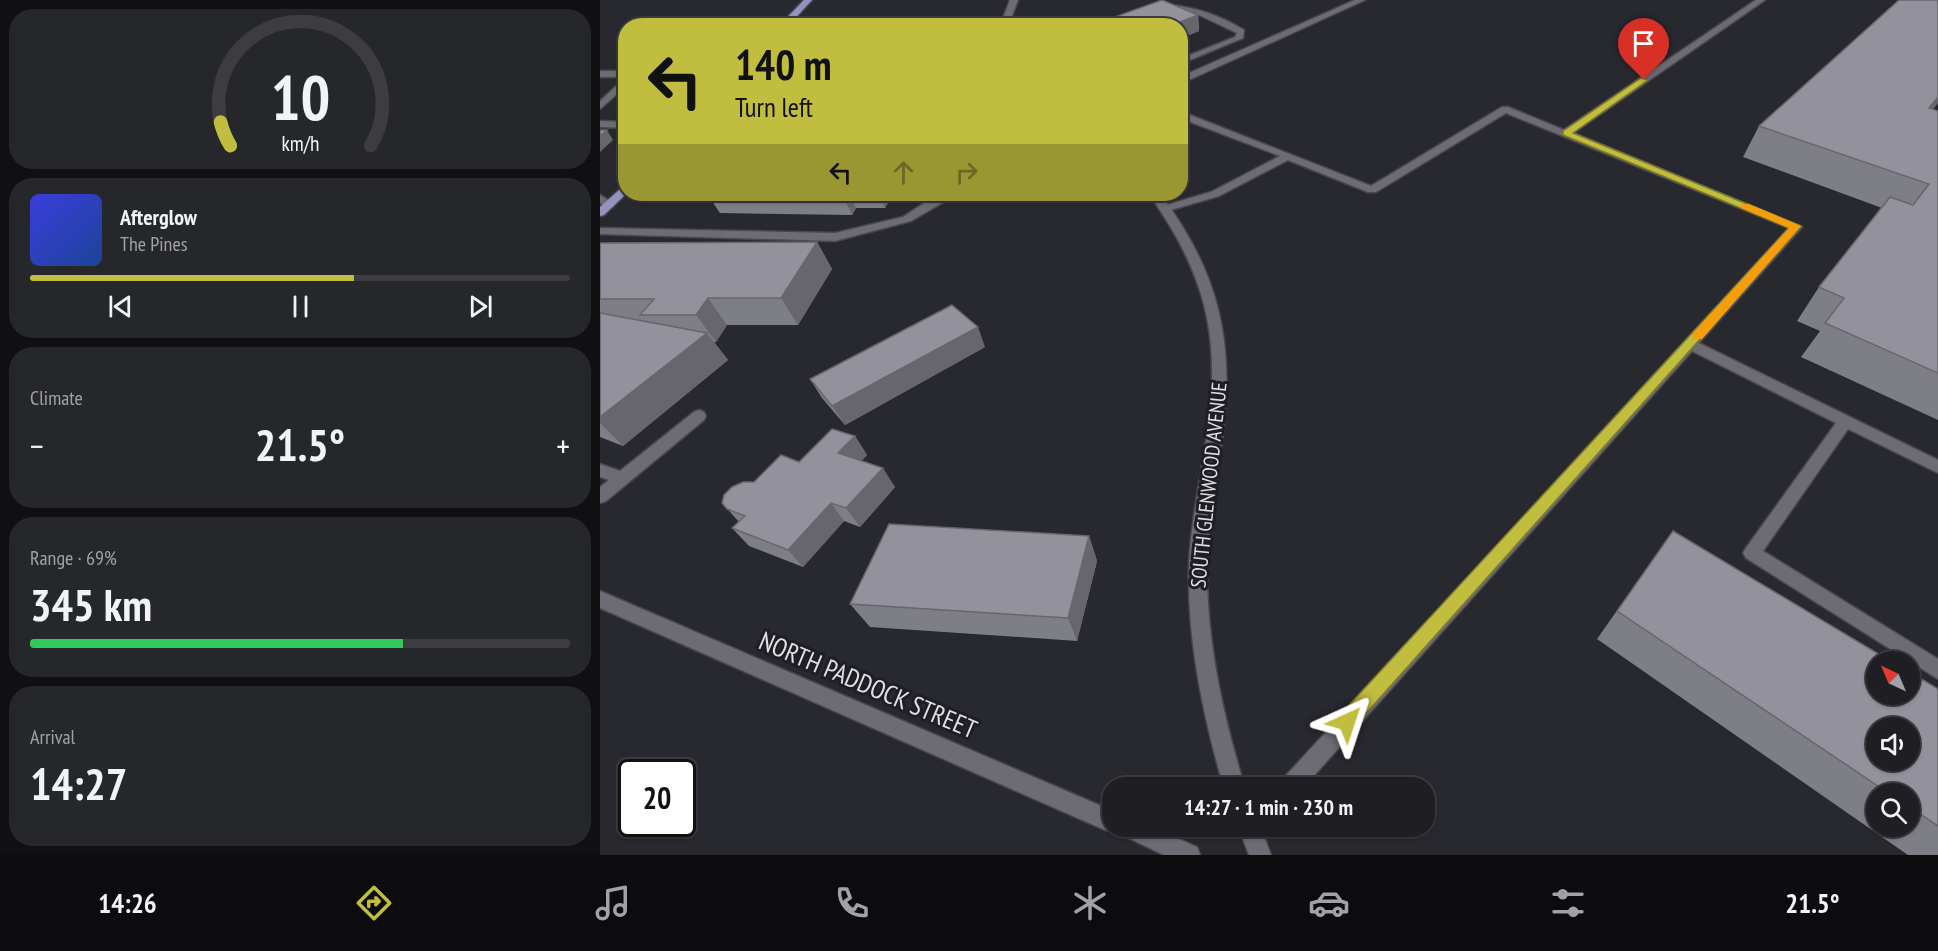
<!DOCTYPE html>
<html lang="en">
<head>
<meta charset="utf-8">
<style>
	:root { --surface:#1e1e23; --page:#26272b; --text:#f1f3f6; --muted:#a1a2a6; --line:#3c3c41; --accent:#c1bd3f }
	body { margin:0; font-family:"PT Sans Narrow",sans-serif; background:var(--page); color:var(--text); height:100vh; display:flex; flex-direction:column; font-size:22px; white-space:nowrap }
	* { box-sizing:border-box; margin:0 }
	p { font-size:20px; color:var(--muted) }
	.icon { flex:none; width:33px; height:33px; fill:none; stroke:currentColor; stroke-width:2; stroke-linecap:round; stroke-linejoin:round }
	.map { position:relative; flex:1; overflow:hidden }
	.details { display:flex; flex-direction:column; gap:9px; padding:9px; background:#101013; width:600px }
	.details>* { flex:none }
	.top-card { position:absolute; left:18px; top:18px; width:570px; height:183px; border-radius:24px; box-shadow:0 2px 4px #0004,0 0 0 2px var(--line); background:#c1bd3f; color:#111; overflow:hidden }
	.needle { width:39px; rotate:316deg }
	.buttons { position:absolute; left:1266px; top:651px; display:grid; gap:12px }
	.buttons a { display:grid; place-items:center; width:54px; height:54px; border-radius:50%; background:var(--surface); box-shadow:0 2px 4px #0004,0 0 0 2px var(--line); font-size:30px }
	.speed { position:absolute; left:18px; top:759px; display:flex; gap:12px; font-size:30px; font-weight:700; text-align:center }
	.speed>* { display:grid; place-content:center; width:78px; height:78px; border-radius:50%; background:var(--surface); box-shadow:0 2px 4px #0004,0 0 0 2px var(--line); line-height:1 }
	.speed .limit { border:3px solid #111; border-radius:9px; background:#fff; color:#111 }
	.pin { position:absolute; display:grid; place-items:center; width:51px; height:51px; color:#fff; margin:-62px -26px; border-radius:50% 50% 50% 0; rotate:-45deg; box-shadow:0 0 6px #0007 }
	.pin .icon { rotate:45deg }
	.me { position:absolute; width:66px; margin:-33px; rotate:42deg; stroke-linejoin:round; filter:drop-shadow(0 0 4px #0008) }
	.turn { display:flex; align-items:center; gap:21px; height:126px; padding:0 18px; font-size:27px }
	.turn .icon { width:78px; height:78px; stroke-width:2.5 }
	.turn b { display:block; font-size:42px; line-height:51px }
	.lanes { display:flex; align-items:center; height:57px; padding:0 18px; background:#0003; justify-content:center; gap:30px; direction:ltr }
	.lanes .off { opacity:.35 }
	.big { font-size:45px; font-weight:600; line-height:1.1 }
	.details .widget { flex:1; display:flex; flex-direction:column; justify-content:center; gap:9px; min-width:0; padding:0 21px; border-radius:24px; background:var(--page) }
	.details .dial { align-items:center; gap:0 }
	.dial svg { height:156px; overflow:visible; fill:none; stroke:var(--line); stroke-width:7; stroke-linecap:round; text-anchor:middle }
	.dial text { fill:var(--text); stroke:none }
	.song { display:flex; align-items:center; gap:18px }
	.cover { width:72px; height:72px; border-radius:9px; background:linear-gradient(135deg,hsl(240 70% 55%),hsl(220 70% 35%)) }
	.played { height:6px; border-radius:3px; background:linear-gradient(90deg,var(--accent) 60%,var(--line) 60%) }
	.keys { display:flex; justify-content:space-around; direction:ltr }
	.heat { display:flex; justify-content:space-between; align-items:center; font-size:33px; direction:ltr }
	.charge { height:9px; border-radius:4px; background:linear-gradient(90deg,#34c759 69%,var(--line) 0) }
	.trip { position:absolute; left:502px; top:777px; width:333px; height:60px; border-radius:24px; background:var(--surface); box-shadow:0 2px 4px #0004,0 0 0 2px var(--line); font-weight:600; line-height:60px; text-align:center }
	.tab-bar { display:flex; height:96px; justify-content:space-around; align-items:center; background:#0c0c0e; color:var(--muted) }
	.tab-bar .icon { width:42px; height:42px }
	.tab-bar .active { color:var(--accent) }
	.tab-bar b { font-size:27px; color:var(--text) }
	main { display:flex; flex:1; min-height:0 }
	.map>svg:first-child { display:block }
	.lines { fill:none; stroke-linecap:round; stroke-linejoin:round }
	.lane-casing { stroke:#47474c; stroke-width:3 }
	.street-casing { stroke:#47474c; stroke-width:3 }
	.primary-casing { stroke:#47474c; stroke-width:3 }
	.lane { fill:#6d6c75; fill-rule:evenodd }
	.street { fill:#6d6c75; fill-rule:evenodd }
	.primary { fill:#9692bf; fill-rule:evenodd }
	.wall { fill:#7e7e86; fill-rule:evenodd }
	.shaded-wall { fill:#67666d }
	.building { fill:#93929c; stroke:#67666d; stroke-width:1.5; fill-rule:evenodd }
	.route { fill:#c1bd3f; stroke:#7d7b29; stroke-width:1.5 }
	.slow { fill:#f59e0b }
	.labels { text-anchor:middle; stroke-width:6; stroke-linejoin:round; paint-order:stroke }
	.street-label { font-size:21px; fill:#dfdfe4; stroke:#1e1e25 }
	.near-street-label { font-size:26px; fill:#dfdfe4; stroke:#1e1e25 }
</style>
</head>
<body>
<main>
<section class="details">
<div class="widget dial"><svg viewBox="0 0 100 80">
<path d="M14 69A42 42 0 1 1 86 69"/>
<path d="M14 69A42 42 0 0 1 9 57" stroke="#c1bd3f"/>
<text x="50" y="56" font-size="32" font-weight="700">10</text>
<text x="50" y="72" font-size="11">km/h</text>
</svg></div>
<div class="widget">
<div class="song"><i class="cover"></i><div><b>Afterglow</b><p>The Pines</p></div></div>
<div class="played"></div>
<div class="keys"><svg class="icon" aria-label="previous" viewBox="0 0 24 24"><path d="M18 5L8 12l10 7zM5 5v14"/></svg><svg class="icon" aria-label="pause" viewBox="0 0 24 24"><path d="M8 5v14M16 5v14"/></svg><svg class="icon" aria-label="next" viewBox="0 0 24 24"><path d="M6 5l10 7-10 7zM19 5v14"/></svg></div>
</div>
<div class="widget"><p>Climate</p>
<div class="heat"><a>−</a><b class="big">21.5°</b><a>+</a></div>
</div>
<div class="widget"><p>Range · 69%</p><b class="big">345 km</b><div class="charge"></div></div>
<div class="widget"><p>Arrival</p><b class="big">14:27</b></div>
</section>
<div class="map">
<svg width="1338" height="855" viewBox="0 0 1338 855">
	<rect width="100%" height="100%" fill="#28282f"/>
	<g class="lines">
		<defs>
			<g id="lane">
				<polygon points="410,0 418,0 408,26 400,26"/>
				<polygon points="755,0 765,0 580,84 580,77"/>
				<polygon points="1156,0 1165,0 973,133 1202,227 1099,343 1338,460 1338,473 1248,429 1163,551 1338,659 1338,679 1146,558 1143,553 1146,548 1236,423 1092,351 703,788 678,788 681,781 1189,228 906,113 776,192 768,192 688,160 619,196 567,211 563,210 563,206 611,192 680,156 580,118 580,111 771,186 902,107 908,107 964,130"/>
				<path d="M569 5C596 7 621 16 644 30L643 38 580 64V59L635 37 637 33 599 15 556 8Z"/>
				<polygon points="26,77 26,86 0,109 0,101"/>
				<polygon points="0,121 26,122 26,128 0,127"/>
				<polygon points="338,194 350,194 347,200 311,221 235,241 0,234 0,228 235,233 303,217"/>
				<polygon points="0,195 13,203 13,207 5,207 0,203"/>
				<polygon points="99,410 104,412 106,416 104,420 6,501 0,503 0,487 9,480 0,477 0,464 20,471 94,412"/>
			</g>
			<g id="street">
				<rect x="0" y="71" width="26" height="6"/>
				<path d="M549 194H560C617 269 635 339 623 433 617 477 607 520 607 564 606 641 623 715 645 788H624C603 715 587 640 589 564 591 520 601 477 607 434 622 337 605 273 549 194Z"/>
				<polygon points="0,591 513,811 513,826 550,826 597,847 600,855 564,855 516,832 505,830 0,608"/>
				<polygon points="638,826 660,826 671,855 649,855"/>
			</g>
			<g id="primary">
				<polygon points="204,0 212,0 188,26 179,26"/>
				<polygon points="26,184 26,194 4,215 0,216 0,207"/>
			</g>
		</defs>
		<use href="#lane" class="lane-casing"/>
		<use href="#street" class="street-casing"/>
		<use href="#primary" class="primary-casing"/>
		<use href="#lane" class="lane"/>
		<use href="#street" class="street"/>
		<use href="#primary" class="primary"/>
	</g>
	<g class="wall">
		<polygon points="563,0 598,15 599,31 580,39 580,26 510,26 509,19"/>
		<polygon points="1338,103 1333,109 1338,111 1338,420 1201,357 1220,331 1197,321 1219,287 1282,208 1143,157 1159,126"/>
		<polygon points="107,194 293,194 285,208 256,208 252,215 120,213"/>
		<polygon points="217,242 232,269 198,325 127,325 116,342 114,342 128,360 23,446 0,437 0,243"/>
		<polygon points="385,347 245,425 222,398 210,379"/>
		<polygon points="255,436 267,455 261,461 295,487 260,527 244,521 203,567 149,546 132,528 139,522 122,503 154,482"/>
		<path d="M1073 531 1338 689V855H1308L997 639ZM1276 794H1310V826H1276Z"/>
		<polygon points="489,536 497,561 477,641 270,627 250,604"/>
	</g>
	<g class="shaded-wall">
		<polygon points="598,15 599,31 580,39 580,26 570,26"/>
		<polygon points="1338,97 1338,103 1308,139 1329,108"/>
		<polygon points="7,130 13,140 0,152 0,136"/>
		<polygon points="242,194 249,194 256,208 252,215"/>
		<polygon points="279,194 293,194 285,208"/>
		<polygon points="217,242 232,269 198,325 181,298"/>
		<polygon points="108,298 127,325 116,342 96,315"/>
		<polygon points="378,327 385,347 245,425 232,406"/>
		<polygon points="107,333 128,360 23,446 0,423 0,417"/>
		<polygon points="255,436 267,455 251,471 238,453"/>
		<polygon points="283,468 295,487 260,527 246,508"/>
		<polygon points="231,503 244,521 203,567 188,550"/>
		<polygon points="489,536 497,561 477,641 468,618"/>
	</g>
	<g class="building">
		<polygon points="562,0 598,15 570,26 523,26 509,19"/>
		<polygon points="1299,0 1338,0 1338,97 1329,108 1338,111 1338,373 1225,323 1244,298 1219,287 1290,197 1313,205 1329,184 1159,126"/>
		<polygon points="0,130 7,130 0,136"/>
		<polygon points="217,242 181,298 108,298 96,315 40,315 54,299 0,299 0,243"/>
		<polygon points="352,305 378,327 232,406 210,379"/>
		<polygon points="0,313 107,333 0,417"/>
		<polygon points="232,429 255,436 238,453 283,468 246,508 231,503 188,550 132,528 145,516 127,509 122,503 124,495 132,487 143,482 154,482 181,455 199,462"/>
		<polygon points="289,524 489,536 468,618 250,604"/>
		<path d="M1073 531 1292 662H1276V694H1310V672L1338 689V826L1310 807V794H1290L1017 611ZM1276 728H1310V760H1276Z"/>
	</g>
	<polygon class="route" points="1041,78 1048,80 973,133 1201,226 753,728 747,731 740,728 738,722 740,715 1189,228 963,135 963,131"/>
	<polygon class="slow" points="1141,204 1149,204 1201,226 1102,339 1093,339 1093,333 1189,228 1141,208"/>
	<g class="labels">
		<g class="street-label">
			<text transform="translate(609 485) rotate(-84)" y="7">SOUTH GLENWOOD AVENUE</text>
		</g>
		<g class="near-street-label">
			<text transform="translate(268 685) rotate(23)" y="9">NORTH PADDOCK STREET</text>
		</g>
	</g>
</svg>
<div class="buttons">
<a><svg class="needle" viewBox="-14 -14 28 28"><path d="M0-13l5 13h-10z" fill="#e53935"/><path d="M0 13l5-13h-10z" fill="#a1a2a6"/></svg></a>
<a><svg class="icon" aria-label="sound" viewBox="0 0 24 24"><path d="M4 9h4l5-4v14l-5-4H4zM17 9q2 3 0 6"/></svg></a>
<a><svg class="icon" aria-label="search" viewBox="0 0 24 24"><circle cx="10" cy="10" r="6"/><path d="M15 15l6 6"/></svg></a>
</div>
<div class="speed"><div class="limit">20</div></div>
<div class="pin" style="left:1044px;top:80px;background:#d93025"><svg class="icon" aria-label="arrive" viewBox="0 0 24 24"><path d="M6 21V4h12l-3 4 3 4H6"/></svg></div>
<svg class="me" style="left:747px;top:722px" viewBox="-20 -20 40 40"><path d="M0-17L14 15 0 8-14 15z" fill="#c1bd3f" stroke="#fff" stroke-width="4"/></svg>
<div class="trip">14:27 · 1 min · 230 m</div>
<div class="top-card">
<div class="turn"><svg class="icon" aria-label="left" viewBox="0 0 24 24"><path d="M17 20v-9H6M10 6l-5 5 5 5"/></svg><div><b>140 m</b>Turn left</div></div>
<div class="lanes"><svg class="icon" aria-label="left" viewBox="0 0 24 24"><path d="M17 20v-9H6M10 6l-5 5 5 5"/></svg><svg class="icon off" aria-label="ahead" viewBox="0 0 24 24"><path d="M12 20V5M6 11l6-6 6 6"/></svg><svg class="icon off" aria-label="right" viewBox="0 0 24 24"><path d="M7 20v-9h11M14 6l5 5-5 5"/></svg></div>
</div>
</div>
</main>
<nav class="tab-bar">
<b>14:26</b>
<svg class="icon active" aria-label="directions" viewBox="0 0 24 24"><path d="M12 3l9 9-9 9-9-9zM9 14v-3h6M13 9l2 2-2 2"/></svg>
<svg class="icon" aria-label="music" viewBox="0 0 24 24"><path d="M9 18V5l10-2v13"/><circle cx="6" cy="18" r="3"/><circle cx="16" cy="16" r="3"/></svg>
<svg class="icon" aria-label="phone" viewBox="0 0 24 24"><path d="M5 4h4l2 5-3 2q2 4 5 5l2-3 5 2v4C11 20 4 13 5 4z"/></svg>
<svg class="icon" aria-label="climate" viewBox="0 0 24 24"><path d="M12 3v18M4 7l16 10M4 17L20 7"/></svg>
<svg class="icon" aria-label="car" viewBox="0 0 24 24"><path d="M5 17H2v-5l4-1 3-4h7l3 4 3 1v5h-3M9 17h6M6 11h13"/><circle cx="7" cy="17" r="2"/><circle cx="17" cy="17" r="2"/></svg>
<svg class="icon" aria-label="filters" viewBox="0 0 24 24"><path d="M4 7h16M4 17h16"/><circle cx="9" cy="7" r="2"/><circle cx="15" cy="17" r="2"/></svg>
<b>21.5°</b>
</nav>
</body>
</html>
